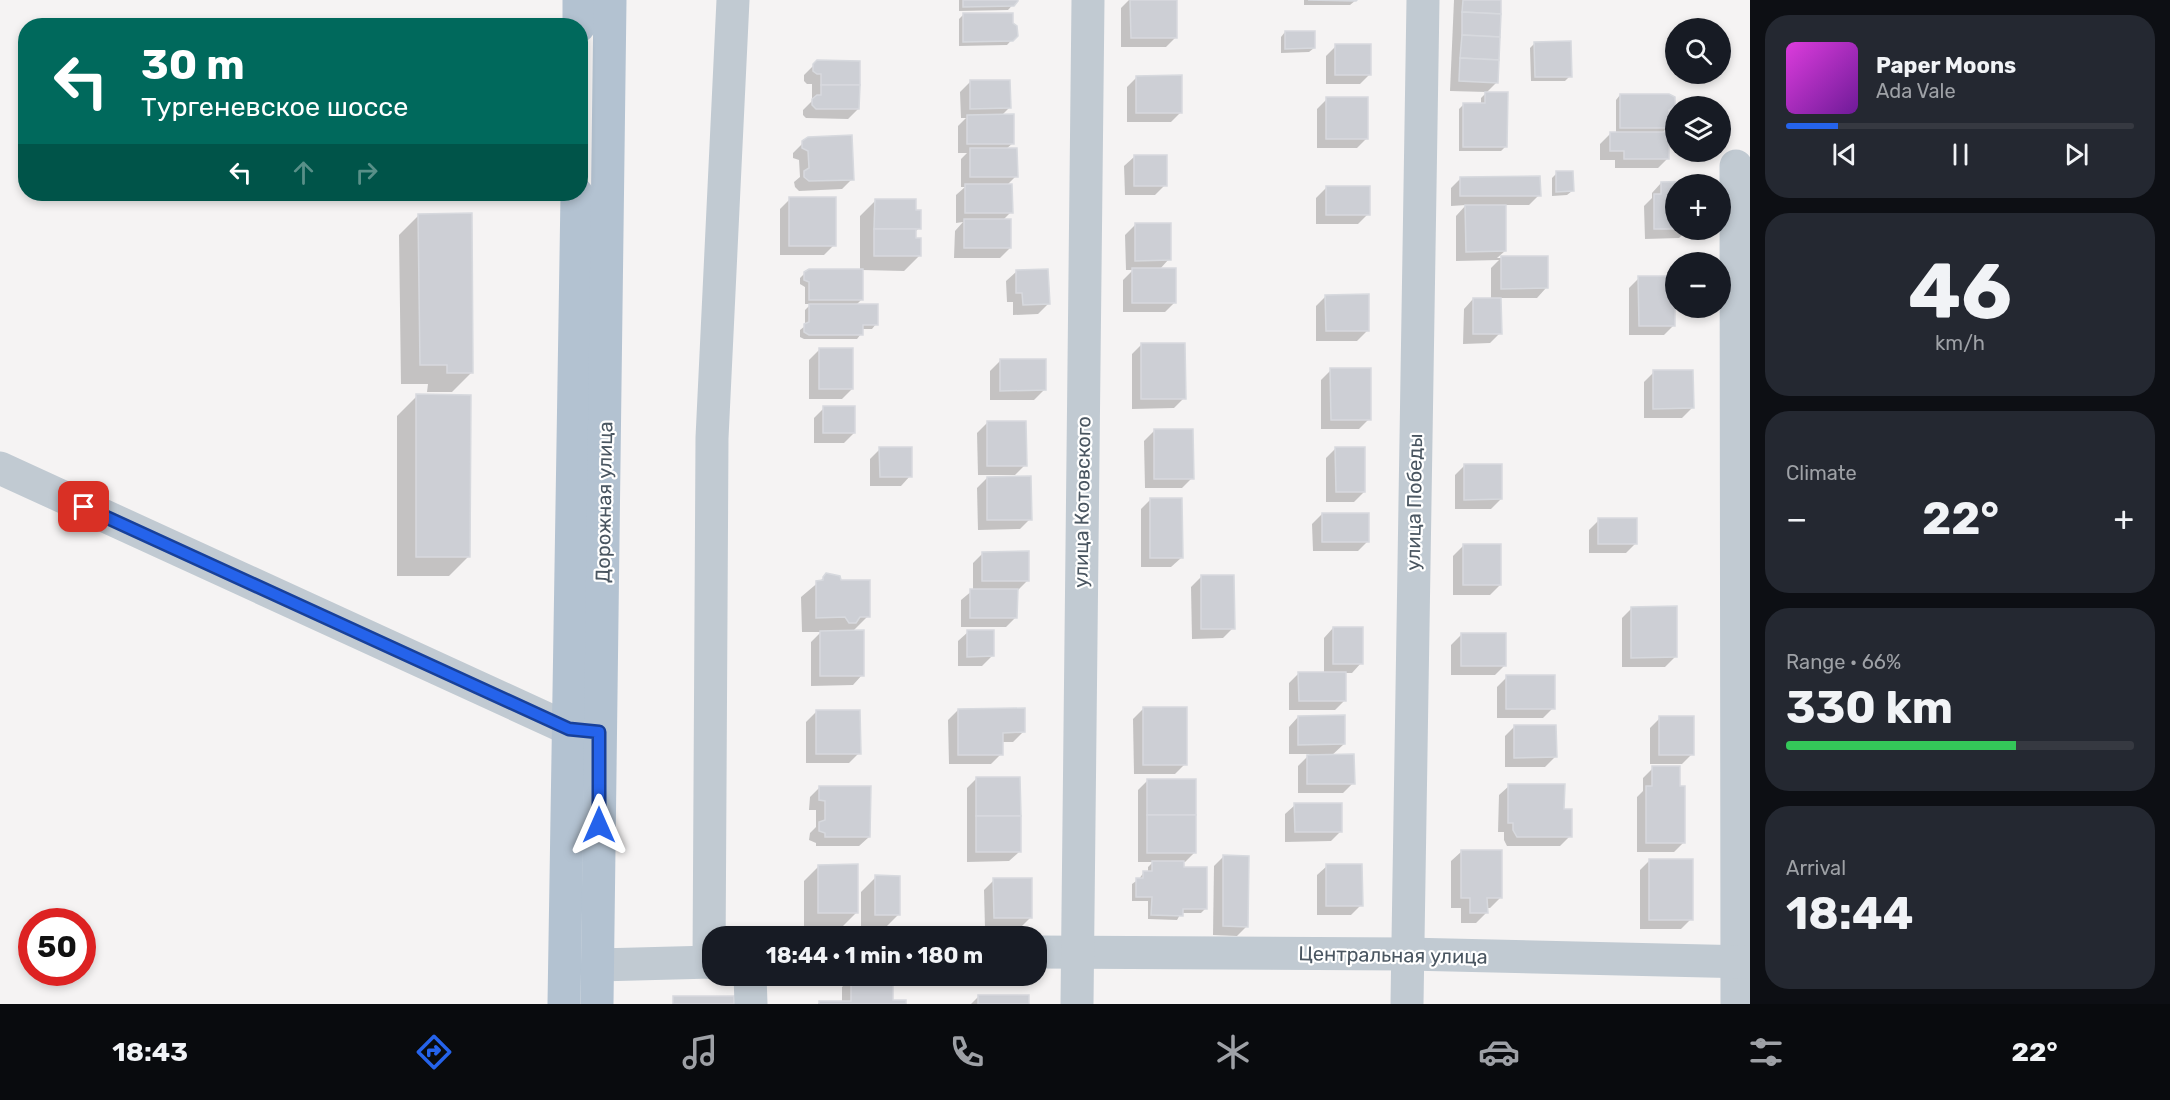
<!DOCTYPE html>
<html lang="en">
<head>
<meta charset="utf-8">
<style>
	:root { --surface:#171b24; --page:#242831; --text:#f1f3f6; --muted:#9ea1a6; --line:#363941; --accent:#2563eb }
	body { margin:0; font-family:Rubik,sans-serif; background:var(--page); color:var(--text); height:100vh; display:flex; flex-direction:column; font-size:22px; white-space:nowrap }
	* { box-sizing:border-box; margin:0 }
	p { font-size:20px; color:var(--muted) }
	.icon { flex:none; width:33px; height:33px; fill:none; stroke:currentColor; stroke-width:2; stroke-linecap:round; stroke-linejoin:round }
	.map { position:relative; flex:1; overflow:hidden }
	.sheet { display:flex; flex-direction:column; gap:15px; padding:15px; background:#0d0f14; width:420px }
	.sheet>* { flex:none }
	.hud { position:absolute; left:18px; top:18px; width:570px; height:183px; border-radius:24px; box-shadow:0 3px 9px #0003; background:#00695c; color:#fff; overflow:hidden }
	.buttons { position:absolute; left:1665px; top:18px; display:grid; gap:12px }
	.buttons a { display:grid; place-items:center; width:66px; height:66px; border-radius:50%; background:var(--surface); box-shadow:0 3px 9px #0003; font-size:30px }
	.speed { position:absolute; left:18px; top:908px; display:flex; gap:12px; font-size:30px; font-weight:700; text-align:center }
	.speed>* { display:grid; place-content:center; width:78px; height:78px; border-radius:50%; background:var(--surface); box-shadow:0 3px 9px #0003; line-height:1 }
	.speed .limit { border:9px solid #d22; background:#fff; color:#111 }
	.pin { position:absolute; display:grid; place-items:center; width:51px; height:51px; color:#fff; margin:-26px; border-radius:12px; box-shadow:0 3px 9px #0006 }
	.me { position:absolute; width:66px; margin:-33px; rotate:0deg; stroke-linejoin:round; filter:drop-shadow(0 0 4px #0008) }
	.turn { display:flex; align-items:center; gap:21px; height:126px; padding:0 24px; font-size:27px }
	.turn .icon { width:78px; height:78px; stroke-width:2.5 }
	.turn b { display:block; font-size:42px; line-height:51px }
	.lanes { display:flex; align-items:center; height:57px; padding:0 24px; background:#0003; justify-content:center; gap:30px; direction:ltr }
	.lanes .off { opacity:.35 }
	.big { font-size:45px; font-weight:700; line-height:1.1 }
	.sheet .tile { flex:1; display:flex; flex-direction:column; justify-content:center; gap:9px; min-width:0; padding:0 21px; border-radius:24px; background:var(--page) }
	.sheet .dial { align-items:center; gap:0 }
	.dial b { font-size:78px; line-height:1 }
	.song { display:flex; align-items:center; gap:18px }
	.cover { width:72px; height:72px; border-radius:9px; background:linear-gradient(135deg,hsl(300 70% 55%),hsl(280 70% 35%)) }
	.played { height:6px; border-radius:3px; background:linear-gradient(90deg,var(--accent) 15%,var(--line) 15%) }
	.keys { display:flex; justify-content:space-around; direction:ltr }
	.heat { display:flex; justify-content:space-between; align-items:center; font-size:33px; direction:ltr }
	.charge { height:9px; border-radius:4px; background:linear-gradient(90deg,#34c759 66%,var(--line) 0) }
	.trip { position:absolute; left:702px; top:926px; width:345px; height:60px; border-radius:24px; background:var(--surface); box-shadow:0 3px 9px #0003; font-weight:700; line-height:60px; text-align:center }
	.menu { display:flex; height:96px; justify-content:space-around; align-items:center; background:#090b0e; color:var(--muted) }
	.menu .icon { width:42px; height:42px }
	.menu .selected { color:var(--accent) }
	.menu b { font-size:27px; color:var(--text) }
	main { display:flex; flex:1; min-height:0 }
	.map>svg:first-child { display:block }
	.shadow { fill:#0003 }
	.building { fill:#cdcfd5; stroke:#d7d9de; stroke-width:1.5 }
	.lines { fill:none; stroke-linecap:round; stroke-linejoin:round }
	.minor { stroke:#c1cad2; stroke-width:33 }
	.major { stroke:#b3c2d1; stroke-width:33 }
	.route-casing { stroke:#184099; stroke-width:15 }
	.route { stroke:#2563eb; stroke-width:10 }
	.labels { text-anchor:middle; stroke-width:4.5; stroke-linejoin:round; paint-order:stroke }
	.street-label { font-size:20px; fill:#4a5661; stroke:#fff }
</style>
</head>
<body>
<main>
<div class="map">
<svg width="1750" height="1004" viewBox="0 0 1750 1004">
	<rect width="100%" height="100%" fill="#f5f3f3"/>
	<g class="shadow">
		<polygon points="959,0 1017,0 1008,10 959,11"/>
		<polygon points="1129,0 1176,0 1176,37 1166,47 1121,47 1121,8"/>
		<polygon points="1304,0 1356,0 1350,5 1304,5"/>
		<polygon points="1454,0 1500,0 1497,82 1487,92 1450,91"/>
		<polygon points="963,15 1012,23 1016,35 1007,45 959,46 959,19"/>
		<polygon points="1285,32 1314,48 1309,52 1281,53 1281,37"/>
		<polygon points="1535,43 1570,76 1565,81 1531,81 1530,48"/>
		<polygon points="1336,46 1370,74 1360,84 1326,84 1326,56"/>
		<polygon points="814,65 858,109 848,119 806,118 803,115 803,110 812,101 812,84 807,84 804,81 804,75"/>
		<polygon points="1137,77 1181,112 1171,122 1127,122 1127,87"/>
		<polygon points="970,82 1009,108 1001,116 1013,143 1006,149 1016,176 1007,185 1011,212 1003,220 1010,248 1000,258 954,258 955,231 963,222 956,223 956,195 965,187 961,187 961,159 967,153 958,153 958,126 966,118 961,118 960,92"/>
		<polygon points="1486,93 1506,146 1501,151 1459,151 1459,109 1464,104 1481,104 1481,98"/>
		<polygon points="1620,95 1668,111 1668,127 1661,134 1668,158 1658,168 1615,168 1615,160 1600,160 1600,144 1610,134 1616,134 1616,100"/>
		<polygon points="1327,99 1367,138 1357,148 1317,148 1317,109"/>
		<polygon points="808,138 852,179 842,189 799,191 795,187 794,182 800,177 799,160 793,158 793,153"/>
		<polygon points="1134,157 1165,185 1155,195 1125,195 1124,166"/>
		<polygon points="1557,173 1572,191 1567,195 1552,196 1552,178"/>
		<polygon points="1461,178 1539,195 1529,205 1505,205 1505,251 1497,258 1546,258 1546,288 1537,298 1500,298 1500,333 1490,343 1463,344 1464,309 1473,299 1491,299 1491,268 1499,260 1456,261 1456,216 1466,205 1451,206 1451,188"/>
		<polygon points="1661,183 1693,183 1693,184 1676,184 1676,230 1688,230 1679,238 1645,239 1644,206 1652,198 1652,193"/>
		<polygon points="1326,188 1368,214 1358,224 1316,224 1316,198"/>
		<polygon points="790,199 834,245 824,255 780,255 780,209"/>
		<polygon points="875,201 919,228 914,233 919,256 904,271 862,270 862,299 856,305 876,324 872,329 862,329 861,334 857,339 804,339 800,337 800,330 805,326 805,310 811,304 805,304 805,287 800,284 800,278 805,273 860,271 860,216"/>
		<polygon points="419,215 472,372 452,392 427,392 428,384 401,384 399,235"/>
		<polygon points="1135,225 1169,259 1159,270 1175,302 1165,312 1123,312 1123,280 1133,270 1126,270 1125,235"/>
		<polygon points="1016,272 1048,304 1038,314 1013,315 1013,302 1007,302 1006,281"/>
		<polygon points="1639,278 1674,325 1664,335 1629,335 1629,288"/>
		<polygon points="1326,296 1367,331 1357,341 1316,341 1316,306"/>
		<polygon points="1142,344 1184,398 1174,408 1132,409 1132,354"/>
		<polygon points="819,350 852,389 842,399 809,399 809,360"/>
		<polygon points="1000,361 1044,390 1034,400 990,400 990,371"/>
		<polygon points="1331,370 1369,419 1359,429 1321,429 1321,380"/>
		<polygon points="1654,372 1692,408 1682,418 1644,418 1644,382"/>
		<polygon points="417,396 469,556 449,576 397,576 397,416"/>
		<polygon points="824,408 854,433 844,443 814,443 814,418"/>
		<polygon points="987,423 1025,465 1015,475 978,475 977,433"/>
		<polygon points="1154,431 1192,478 1182,488 1145,488 1144,441"/>
		<polygon points="1336,448 1364,492 1354,502 1326,502 1326,458"/>
		<polygon points="880,449 910,476 901,486 870,486 870,459"/>
		<polygon points="1465,465 1501,499 1491,509 1455,509 1455,475"/>
		<polygon points="987,478 1030,519 1020,529 978,530 977,488"/>
		<polygon points="1151,499 1181,558 1171,567 1141,567 1141,509"/>
		<polygon points="1322,514 1368,541 1358,551 1313,551 1312,524"/>
		<polygon points="1599,520 1636,543 1626,553 1589,553 1589,530"/>
		<polygon points="1463,546 1500,585 1490,595 1453,595 1453,556"/>
		<polygon points="983,553 1028,580 1018,590 1016,617 1006,627 961,627 961,600 973,590 973,563"/>
		<polygon points="827,575 868,616 852,632 862,675 853,685 811,686 811,642 821,632 802,632 801,597"/>
		<polygon points="1201,577 1233,628 1223,638 1192,639 1191,587"/>
		<polygon points="1632,608 1675,657 1665,667 1622,667 1622,618"/>
		<polygon points="1333,628 1361,663 1352,673 1344,673 1345,700 1335,710 1289,710 1289,683 1299,673 1324,673 1324,638"/>
		<polygon points="968,632 992,656 982,666 958,666 958,641"/>
		<polygon points="1461,635 1505,665 1495,675 1451,675 1451,645"/>
		<polygon points="1507,677 1553,708 1543,718 1497,718 1497,687"/>
		<polygon points="1143,709 1185,764 1175,774 1134,774 1133,719"/>
		<polygon points="958,710 1023,732 1013,742 1001,742 1001,754 991,764 949,764 948,720"/>
		<polygon points="816,712 859,753 849,763 806,763 806,722"/>
		<polygon points="1298,717 1344,744 1331,756 1353,783 1343,793 1298,793 1298,766 1310,754 1289,754 1289,727"/>
		<polygon points="1660,718 1692,754 1682,764 1650,764 1650,728"/>
		<polygon points="1515,726 1555,757 1545,767 1505,767 1505,736"/>
		<polygon points="1653,768 1684,842 1674,852 1637,852 1637,797 1643,791 1643,778"/>
		<polygon points="977,778 1019,852 1009,861 967,862 967,788"/>
		<polygon points="1148,780 1195,852 1185,862 1182,862 1182,868 1205,909 1201,913 1181,913 1177,920 1148,919 1148,901 1132,901 1132,884 1139,879 1144,872 1148,872 1148,867 1153,862 1138,862 1138,790"/>
		<polygon points="1509,786 1570,836 1560,846 1507,846 1504,840 1504,832 1498,832 1499,795"/>
		<polygon points="820,787 869,837 859,846 816,846 816,843 809,840 810,833 816,827 816,810 809,810 810,797"/>
		<polygon points="1295,805 1340,832 1331,841 1285,842 1285,814"/>
		<polygon points="1461,852 1500,898 1490,908 1486,908 1486,913 1476,923 1461,923 1461,908 1451,908 1451,861"/>
		<polygon points="1224,856 1247,926 1237,936 1213,935 1214,866"/>
		<polygon points="1650,860 1691,919 1681,929 1640,929 1640,870"/>
		<polygon points="819,866 857,912 842,927 804,927 804,881"/>
		<polygon points="1327,866 1361,905 1351,915 1317,915 1317,875"/>
		<polygon points="876,877 898,915 883,930 861,929 861,892"/>
		<polygon points="994,880 1031,917 1021,927 985,928 984,890"/>
		<polygon points="852,977 891,1002 905,1004 818,1004 820,1002 842,1002 842,987"/>
		<polygon points="978,997 1028,1004 971,1004"/>
	</g>
	<g class="building">
		<polygon points="963,0 1018,0 1018,1 1014,6 963,7"/>
		<polygon points="1130,0 1177,0 1177,38 1131,38"/>
		<polygon points="1308,0 1357,0 1356,1"/>
		<polygon points="1463,0 1501,0 1501,14 1462,12"/>
		<polygon points="1462,12 1501,14 1500,37 1462,35"/>
		<polygon points="963,13 1013,13 1013,23 1017,26 1018,36 1013,41 963,42"/>
		<polygon points="1285,31 1315,31 1315,48 1285,49"/>
		<polygon points="1462,35 1500,37 1499,60 1460,58"/>
		<polygon points="1571,41 1572,77 1535,77 1534,42"/>
		<rect x="1335" y="44" width="36" height="31"/>
		<polygon points="1460,58 1499,60 1498,83 1459,81"/>
		<polygon points="817,60 860,61 860,85 821,85 821,74 817,74 813,71 813,64"/>
		<polygon points="1182,75 1182,113 1136,113 1136,76"/>
		<polygon points="970,80 1010,80 1011,108 970,109"/>
		<polygon points="821,85 860,85 859,109 816,109 812,105 812,99 817,95 821,95"/>
		<polygon points="1485,92 1508,92 1507,147 1463,147 1463,103 1485,103"/>
		<polygon points="1620,94 1669,94 1675,97 1675,106 1669,110 1669,128 1620,128"/>
		<rect x="1326" y="97" width="42" height="42"/>
		<polygon points="1014,114 1014,144 967,144 967,115"/>
		<polygon points="1610,132 1669,132 1669,159 1624,159 1624,151 1610,151"/>
		<polygon points="852,135 854,180 809,181 804,177 804,171 809,168 808,151 802,148 802,141 808,137"/>
		<polygon points="970,148 1017,148 1018,177 970,177"/>
		<rect x="1134" y="155" width="33" height="31"/>
		<polygon points="1556,171 1573,171 1574,191 1556,192"/>
		<polygon points="1540,176 1541,196 1460,196 1460,177"/>
		<polygon points="1695,181 1695,184 1676,184 1676,229 1654,229 1654,194 1661,194 1661,182"/>
		<polygon points="965,184 1012,184 1013,213 965,213"/>
		<rect x="1326" y="186" width="44" height="29"/>
		<rect x="789" y="197" width="47" height="49"/>
		<polygon points="875,199 916,199 916,210 921,210 921,229 874,229"/>
		<polygon points="1465,205 1506,205 1506,251 1466,252"/>
		<polygon points="472,213 473,373 447,373 447,365 420,365 418,214"/>
		<rect x="964" y="219" width="47" height="29"/>
		<polygon points="1135,223 1171,223 1171,260 1135,261"/>
		<polygon points="874,229 916,229 916,238 921,238 921,256 874,256"/>
		<polygon points="1501,256 1548,256 1548,288 1501,289"/>
		<rect x="1132" y="268" width="44" height="35"/>
		<polygon points="809,269 863,269 863,300 809,300 809,282 804,280 804,272"/>
		<polygon points="1048,269 1050,304 1023,305 1022,293 1016,293 1016,270"/>
		<polygon points="1638,276 1675,276 1675,326 1639,326"/>
		<polygon points="1369,294 1369,331 1326,331 1325,295"/>
		<polygon points="1473,298 1501,298 1502,334 1473,334"/>
		<polygon points="809,304 878,304 878,325 863,325 863,335 809,335 804,332 804,324 809,322"/>
		<polygon points="1141,343 1185,343 1186,399 1141,399"/>
		<rect x="819" y="348" width="34" height="41"/>
		<polygon points="1000,359 1046,359 1046,390 1000,391"/>
		<polygon points="1330,368 1371,368 1371,420 1331,420"/>
		<polygon points="1653,370 1693,370 1694,408 1653,409"/>
		<polygon points="416,394 471,395 470,557 416,557"/>
		<rect x="823" y="406" width="32" height="27"/>
		<polygon points="987,421 1026,421 1027,466 987,466"/>
		<polygon points="1154,429 1193,429 1194,479 1154,479"/>
		<polygon points="879,447 912,447 912,477 880,477"/>
		<polygon points="1335,447 1365,447 1365,492 1336,492"/>
		<polygon points="1464,464 1502,464 1502,499 1464,500"/>
		<polygon points="1031,476 1032,520 987,520 987,477"/>
		<polygon points="1150,498 1182,498 1183,558 1150,558"/>
		<rect x="1322" y="513" width="47" height="29"/>
		<rect x="1598" y="518" width="39" height="26"/>
		<rect x="1463" y="544" width="38" height="41"/>
		<polygon points="1029,551 1029,581 982,581 982,552"/>
		<polygon points="826,573 840,576 841,580 870,580 870,617 860,617 856,623 849,623 845,617 816,618 816,581 823,580 823,577"/>
		<polygon points="1201,575 1234,575 1235,629 1201,629"/>
		<polygon points="970,589 1018,589 1017,618 970,618"/>
		<polygon points="1677,606 1677,657 1631,658 1631,607"/>
		<rect x="1333" y="627" width="30" height="37"/>
		<polygon points="864,630 864,676 820,676 820,631"/>
		<polygon points="967,630 994,630 994,656 967,657"/>
		<rect x="1461" y="633" width="45" height="33"/>
		<polygon points="1298,672 1346,672 1346,701 1299,701"/>
		<rect x="1506" y="675" width="49" height="34"/>
		<rect x="1143" y="707" width="44" height="58"/>
		<polygon points="1025,708 1025,732 1003,733 1003,755 958,755 958,709"/>
		<polygon points="816,710 860,710 861,754 816,754"/>
		<polygon points="1345,715 1345,744 1298,745 1298,716"/>
		<rect x="1659" y="716" width="35" height="39"/>
		<polygon points="1514,725 1556,725 1557,757 1514,758"/>
		<polygon points="1354,754 1355,784 1307,784 1307,755"/>
		<polygon points="1652,766 1680,766 1680,786 1685,786 1685,843 1646,843 1646,786 1652,786"/>
		<polygon points="976,777 1020,777 1021,816 976,816"/>
		<rect x="1147" y="779" width="49" height="36"/>
		<polygon points="1508,784 1565,784 1564,809 1572,809 1572,837 1517,837 1513,830 1513,823 1508,823"/>
		<polygon points="819,786 871,786 870,837 825,837 825,833 819,831 819,822 825,820 825,801 819,800"/>
		<polygon points="1294,803 1342,803 1342,832 1295,832"/>
		<rect x="1147" y="815" width="49" height="38"/>
		<rect x="976" y="816" width="45" height="36"/>
		<polygon points="1461,850 1502,850 1502,898 1487,898 1488,913 1470,913 1470,898 1461,898"/>
		<polygon points="1223,855 1249,856 1248,927 1223,926"/>
		<rect x="1649" y="859" width="44" height="61"/>
		<polygon points="1152,861 1184,861 1184,867 1207,867 1207,909 1183,909 1183,916 1151,915 1152,897 1136,897 1136,878 1143,878 1143,871 1152,871"/>
		<polygon points="858,864 858,913 818,913 818,865"/>
		<polygon points="1326,864 1362,864 1363,906 1326,906"/>
		<polygon points="875,875 900,876 900,915 875,915"/>
		<polygon points="993,878 1032,878 1032,918 994,918"/>
		<polygon points="851,976 893,976 893,1000 906,1000 906,1004 819,1004 819,1001 851,1001"/>
		<rect x="978" y="995" width="51" height="9"/>
		<rect x="673" y="996" width="61" height="8"/>
	</g>
	<g class="lines">
		<g class="minor">
			<polyline points="1736,166 1737,1004"/>
			<polyline points="0,468 569,729 595,732"/>
			<polyline points="1036,952 1407,954 1750,962"/>
			<polyline points="709,962 712,438 733,0"/>
			<polyline points="598,965 712,962"/>
			<polyline points="750,975 751,1004"/>
			<polyline points="1077,1004 1088,0"/>
			<polyline points="1407,1004 1423,0"/>
		</g>
		<g class="major">
			<polyline points="579,26 579,0"/>
			<polyline points="564,1004 577,194"/>
			<polyline points="597,1004 610,0"/>
		</g>
	</g>
	<g class="lines">
		<defs>
			<polyline id="route" points="84,507 569,729 599,732 599,825"/>
		</defs>
		<use href="#route" class="route-casing"/>
		<use href="#route" class="route"/>
	</g>
	<g class="labels">
		<g class="street-label">
			<text transform="translate(604 502) rotate(-89)" y="7">Дорожная улица</text>
			<text transform="translate(1082 502) rotate(-89)" y="7">улица Котовского</text>
			<text transform="translate(1414 502) rotate(-89)" y="7">улица Победы</text>
			<text transform="translate(1393 955) rotate(1)" y="7">Центральная улица</text>
		</g>
	</g>
</svg>
<div class="buttons">
<a><svg class="icon" aria-label="search" viewBox="0 0 24 24"><circle cx="10" cy="10" r="6"/><path d="M15 15l6 6"/></svg></a>
<a><svg class="icon" aria-label="layers" viewBox="0 0 24 24"><path d="M12 4l9 5-9 5-9-5zM3 14l9 5 9-5"/></svg></a>
<a>+</a>
<a>−</a>
</div>
<div class="speed"><div class="limit">50</div></div>
<div class="pin" style="left:84px;top:507px;background:#d93025"><svg class="icon" aria-label="arrive" viewBox="0 0 24 24"><path d="M6 21V4h12l-3 4 3 4H6"/></svg></div>
<svg class="me" style="left:599px;top:825px" viewBox="-20 -20 40 40"><path d="M0-17L14 15 0 8-14 15z" fill="#2563eb" stroke="#fff" stroke-width="4"/></svg>
<div class="trip">18:44 · 1 min · 180 m</div>
<div class="hud">
<div class="turn"><svg class="icon" aria-label="left" viewBox="0 0 24 24"><path d="M17 20v-9H6M10 6l-5 5 5 5"/></svg><div><b>30 m</b>Тургеневское шоссе</div></div>
<div class="lanes"><svg class="icon" aria-label="left" viewBox="0 0 24 24"><path d="M17 20v-9H6M10 6l-5 5 5 5"/></svg><svg class="icon off" aria-label="ahead" viewBox="0 0 24 24"><path d="M12 20V5M6 11l6-6 6 6"/></svg><svg class="icon off" aria-label="right" viewBox="0 0 24 24"><path d="M7 20v-9h11M14 6l5 5-5 5"/></svg></div>
</div>
</div>
<section class="sheet">
<div class="tile">
<div class="song"><i class="cover"></i><div><b>Paper Moons</b><p>Ada Vale</p></div></div>
<div class="played"></div>
<div class="keys"><svg class="icon" aria-label="previous" viewBox="0 0 24 24"><path d="M18 5L8 12l10 7zM5 5v14"/></svg><svg class="icon" aria-label="pause" viewBox="0 0 24 24"><path d="M8 5v14M16 5v14"/></svg><svg class="icon" aria-label="next" viewBox="0 0 24 24"><path d="M6 5l10 7-10 7zM19 5v14"/></svg></div>
</div>
<div class="tile dial"><b>46</b><p>km/h</p></div>
<div class="tile"><p>Climate</p>
<div class="heat"><a>−</a><b class="big">22°</b><a>+</a></div>
</div>
<div class="tile"><p>Range · 66%</p><b class="big">330 km</b><div class="charge"></div></div>
<div class="tile"><p>Arrival</p><b class="big">18:44</b></div>
</section>
</main>
<nav class="menu">
<b>18:43</b>
<svg class="icon selected" aria-label="directions" viewBox="0 0 24 24"><path d="M12 3l9 9-9 9-9-9zM9 14v-3h6M13 9l2 2-2 2"/></svg>
<svg class="icon" aria-label="music" viewBox="0 0 24 24"><path d="M9 18V5l10-2v13"/><circle cx="6" cy="18" r="3"/><circle cx="16" cy="16" r="3"/></svg>
<svg class="icon" aria-label="phone" viewBox="0 0 24 24"><path d="M5 4h4l2 5-3 2q2 4 5 5l2-3 5 2v4C11 20 4 13 5 4z"/></svg>
<svg class="icon" aria-label="climate" viewBox="0 0 24 24"><path d="M12 3v18M4 7l16 10M4 17L20 7"/></svg>
<svg class="icon" aria-label="car" viewBox="0 0 24 24"><path d="M5 17H2v-5l4-1 3-4h7l3 4 3 1v5h-3M9 17h6M6 11h13"/><circle cx="7" cy="17" r="2"/><circle cx="17" cy="17" r="2"/></svg>
<svg class="icon" aria-label="filters" viewBox="0 0 24 24"><path d="M4 7h16M4 17h16"/><circle cx="9" cy="7" r="2"/><circle cx="15" cy="17" r="2"/></svg>
<b>22°</b>
</nav>
</body>
</html>
